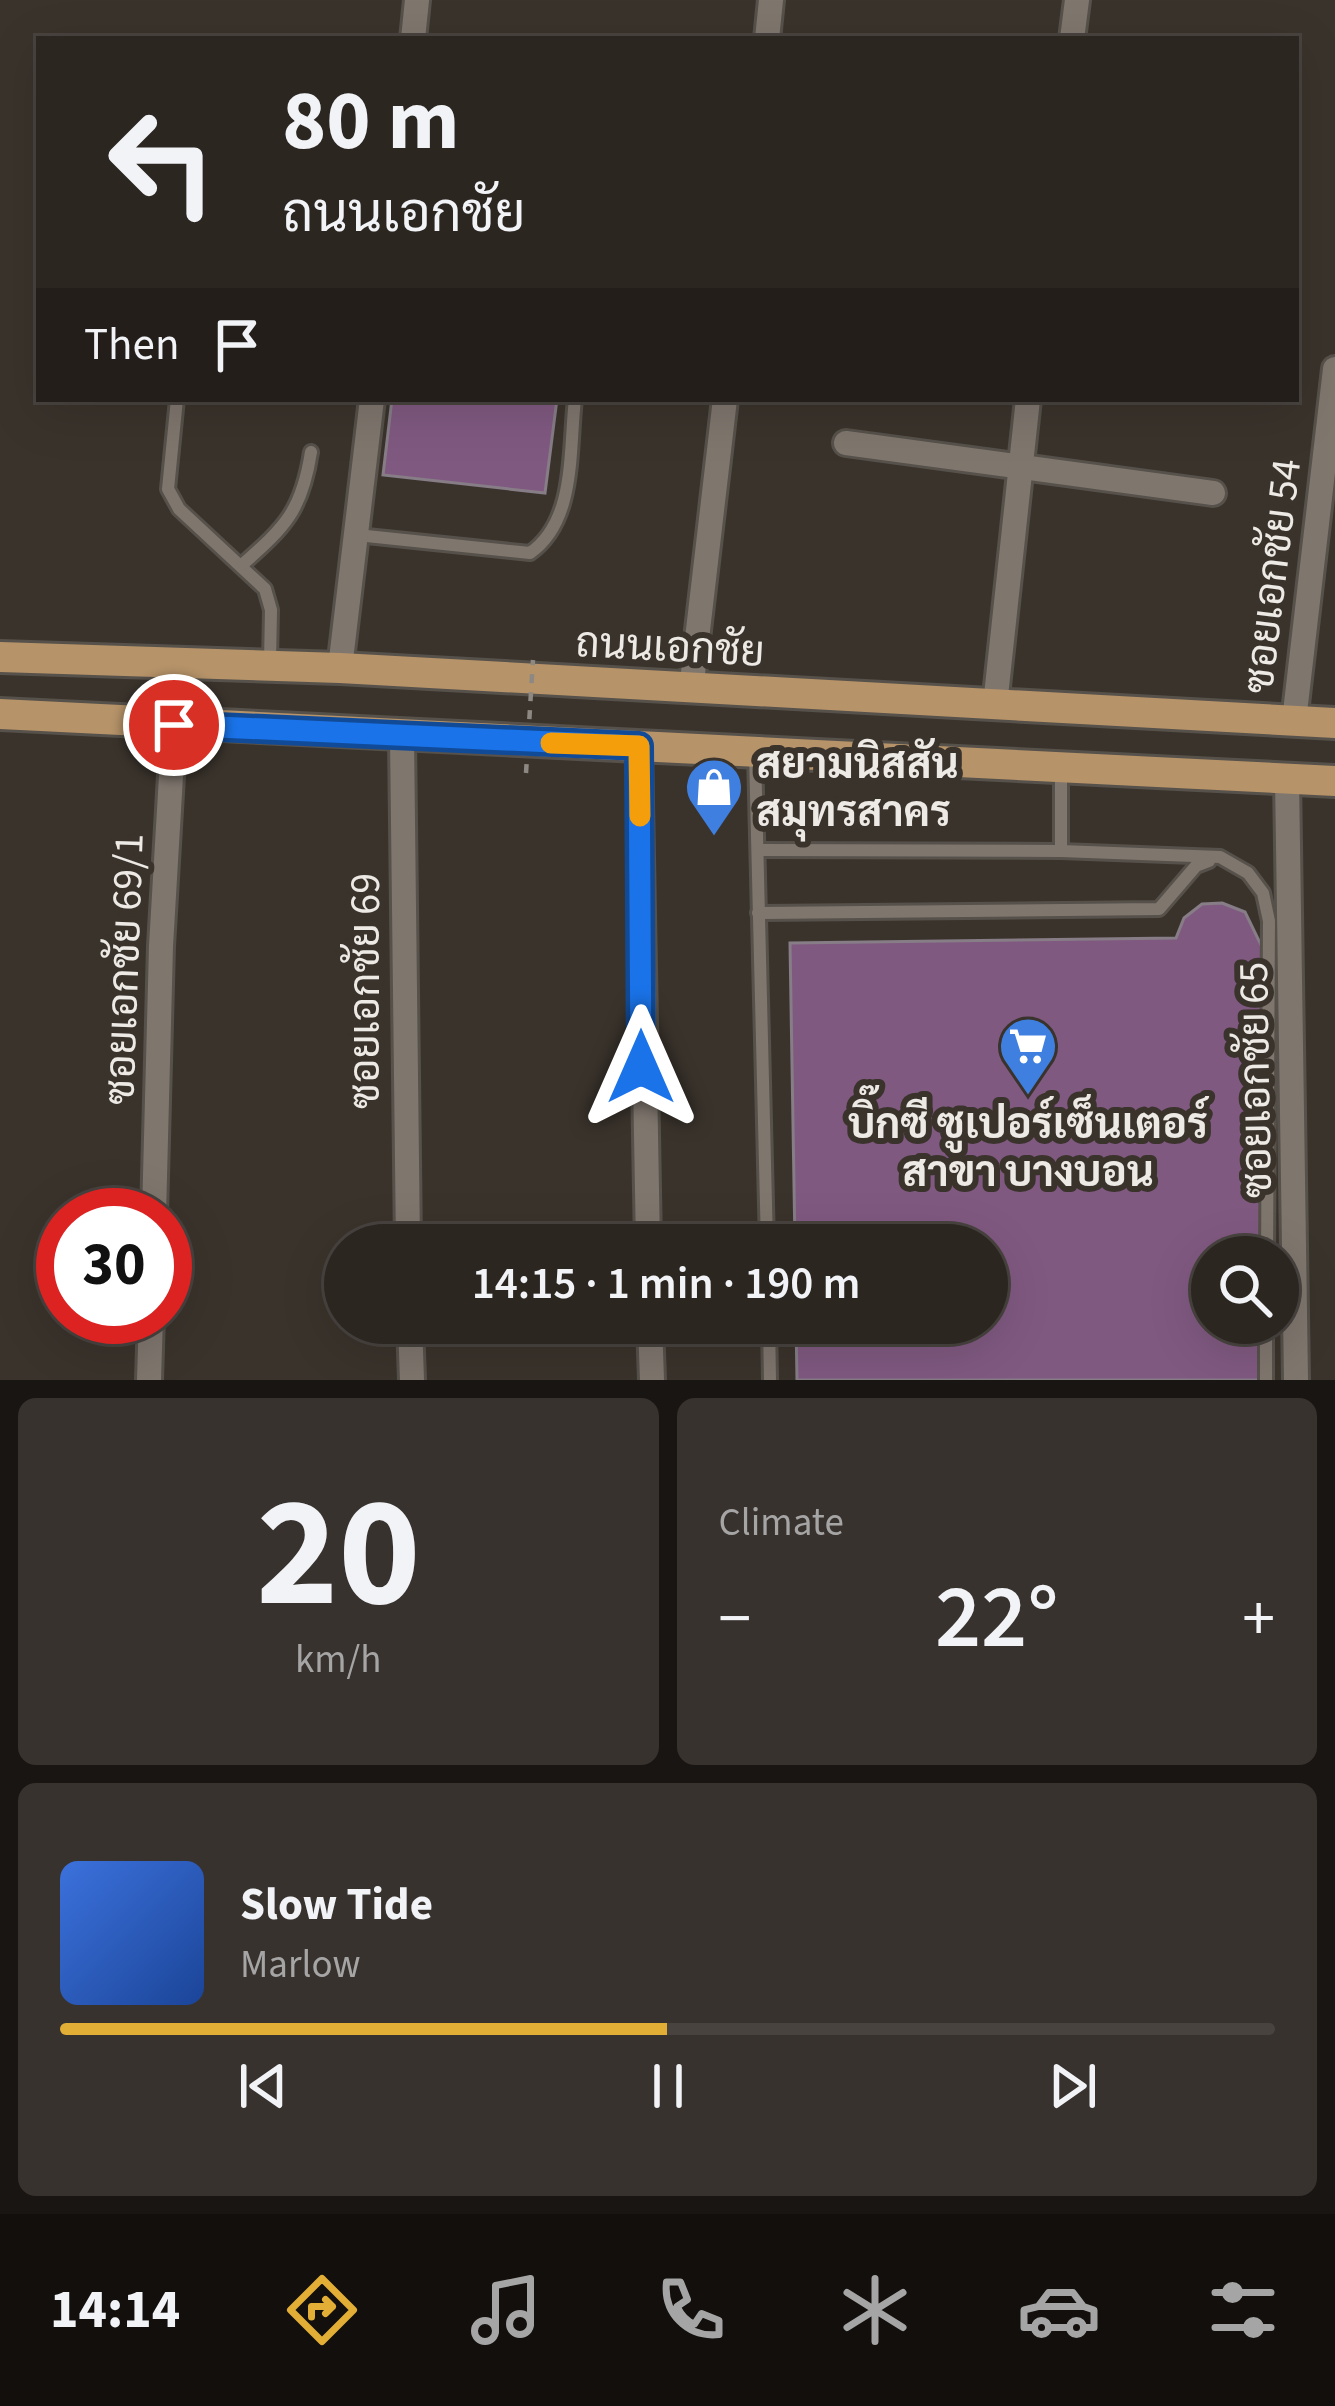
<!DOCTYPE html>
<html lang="en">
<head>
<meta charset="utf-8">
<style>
	:root { --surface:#2c2621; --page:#38322e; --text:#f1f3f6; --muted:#a6a5a5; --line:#48433f; --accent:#e3ae35 }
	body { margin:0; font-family:"Source Sans 3",Sarabun,sans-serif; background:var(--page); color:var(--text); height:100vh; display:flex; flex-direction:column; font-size:45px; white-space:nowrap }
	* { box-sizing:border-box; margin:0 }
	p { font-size:39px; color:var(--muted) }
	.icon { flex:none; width:66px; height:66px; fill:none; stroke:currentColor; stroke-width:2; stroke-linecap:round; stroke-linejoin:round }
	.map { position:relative; height:1380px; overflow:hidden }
	.details { display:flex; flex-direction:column; gap:18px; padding:18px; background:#181512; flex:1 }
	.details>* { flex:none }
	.top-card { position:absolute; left:36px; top:36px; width:1263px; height:366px; border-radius:0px; box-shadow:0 12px 48px #0002,0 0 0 3px var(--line); background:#2c2621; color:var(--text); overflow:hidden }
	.buttons { position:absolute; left:1191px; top:1236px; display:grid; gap:24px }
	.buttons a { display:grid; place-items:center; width:108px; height:108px; border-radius:50%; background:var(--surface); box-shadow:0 12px 48px #0002,0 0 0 3px var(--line); font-size:60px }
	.speed { position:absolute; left:36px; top:1188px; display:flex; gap:24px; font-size:60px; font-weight:700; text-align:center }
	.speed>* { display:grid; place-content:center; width:156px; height:156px; border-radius:50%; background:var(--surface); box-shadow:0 12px 48px #0002,0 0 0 3px var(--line); line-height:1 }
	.speed .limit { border:18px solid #d22; background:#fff; color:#111 }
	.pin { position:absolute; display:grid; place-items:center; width:102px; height:102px; color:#fff; margin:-51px; border:6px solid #fff; border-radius:50%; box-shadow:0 3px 12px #0007 }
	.me { position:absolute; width:132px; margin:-66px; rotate:0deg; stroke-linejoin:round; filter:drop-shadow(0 0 9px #0008) }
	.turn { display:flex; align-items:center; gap:42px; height:252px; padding:0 48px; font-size:54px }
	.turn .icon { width:156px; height:156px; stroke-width:2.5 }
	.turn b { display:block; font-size:84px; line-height:102px }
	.then { display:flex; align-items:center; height:114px; padding:0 48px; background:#0003; gap:24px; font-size:45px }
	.big { font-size:90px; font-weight:600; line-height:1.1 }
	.details .tile { flex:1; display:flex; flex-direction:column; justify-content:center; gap:18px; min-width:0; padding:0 42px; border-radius:18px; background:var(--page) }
	.details .dial { align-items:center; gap:0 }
	.dial b { font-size:156px; line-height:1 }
	.song { display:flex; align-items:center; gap:36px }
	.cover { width:144px; height:144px; border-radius:18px; background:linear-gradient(135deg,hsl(220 70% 55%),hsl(220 70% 35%)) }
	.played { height:12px; border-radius:6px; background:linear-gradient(90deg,var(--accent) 50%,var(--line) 50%) }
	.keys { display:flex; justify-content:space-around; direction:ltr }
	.heat { display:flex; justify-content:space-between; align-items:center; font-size:66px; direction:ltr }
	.details .tiles { flex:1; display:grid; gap:18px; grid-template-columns:1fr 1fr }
	.tile:last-child { grid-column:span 2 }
	.trip { position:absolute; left:324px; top:1224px; width:684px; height:120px; border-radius:60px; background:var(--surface); box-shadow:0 12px 48px #0002,0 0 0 3px var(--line); font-weight:600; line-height:120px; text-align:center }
	.tabs { display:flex; height:192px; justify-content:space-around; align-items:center; background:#120f0d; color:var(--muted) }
	.tabs .icon { width:84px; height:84px }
	.tabs .on { color:var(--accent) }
	.tabs b { font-size:54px; color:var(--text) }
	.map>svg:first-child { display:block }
	.building { fill:#805981; stroke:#867d86; stroke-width:3 }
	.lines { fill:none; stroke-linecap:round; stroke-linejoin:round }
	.lane-casing { stroke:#56514a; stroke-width:18 }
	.street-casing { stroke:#56514a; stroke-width:30 }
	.primary-casing { stroke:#56514a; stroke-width:36 }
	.lane { stroke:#7f766e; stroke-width:12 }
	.street { stroke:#7f766e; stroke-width:24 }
	.primary { stroke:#b69369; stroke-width:30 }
	.path-bridge { stroke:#8e8882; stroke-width:4.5; stroke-dasharray:9 9; stroke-linecap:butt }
	.route-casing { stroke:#114b97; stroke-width:30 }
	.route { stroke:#1a73e8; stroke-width:21 }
	.slow { stroke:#f59e0b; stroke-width:21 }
	.labels { text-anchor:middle; stroke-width:12; stroke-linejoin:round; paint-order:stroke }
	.street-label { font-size:42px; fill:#ede9e4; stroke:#3a332c }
	.poi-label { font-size:42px; font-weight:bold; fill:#ede9e4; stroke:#3a332c; text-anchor:start }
</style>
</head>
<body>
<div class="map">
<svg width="1335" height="1380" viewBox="0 0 1335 1380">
	<rect width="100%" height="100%" fill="#3a332c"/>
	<g class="building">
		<polygon points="392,399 557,399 545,493 383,475"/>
		<polygon points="1222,903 1245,912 1263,949 1263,1257 1212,1257 1212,1323 1263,1323 1263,1380 797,1380 796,1323 987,1323 987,1245 795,1245 790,943 1176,938 1184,918 1202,904"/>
	</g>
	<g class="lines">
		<defs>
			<g id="lane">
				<polyline points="177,399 168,489 179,509 265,589 271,610 270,662"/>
				<path d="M357 535 530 553C576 521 569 451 575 399"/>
				<path d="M243 564C286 526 302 510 311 452"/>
				<polyline points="755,753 767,1245"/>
				<polyline points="758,850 1061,851 1220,857 1248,873 1263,893 1269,921 1267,1257"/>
				<polyline points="1061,851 1061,767"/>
				<polyline points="758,913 1159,909 1196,866 1209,861"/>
				<polyline points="769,1323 770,1380"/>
				<polyline points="1266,1380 1266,1323"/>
			</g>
			<g id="street">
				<polyline points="413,39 417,0"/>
				<polyline points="767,39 771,0"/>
				<polyline points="1072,39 1077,0"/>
				<polyline points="846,443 1213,493"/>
				<polyline points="340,668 372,399"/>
				<polyline points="691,690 725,399"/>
				<polyline points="995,705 1028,399"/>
				<polyline points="1294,721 1335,369"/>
				<polyline points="402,737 408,1245"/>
				<polyline points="639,746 648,1245"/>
				<polyline points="1287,778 1296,1380"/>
				<polyline points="154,1215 161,946 174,725"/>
				<polyline points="410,1323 412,1380"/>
				<polyline points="650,1323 652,1380"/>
				<polyline points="149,1380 151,1317"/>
			</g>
			<g id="primary">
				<polyline points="0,657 340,668 1335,723"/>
				<polyline points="0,714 1335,781"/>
			</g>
		</defs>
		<use href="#lane" class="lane-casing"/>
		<use href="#street" class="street-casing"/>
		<use href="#primary" class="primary-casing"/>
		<use href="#lane" class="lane"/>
		<use href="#street" class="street"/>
		<use href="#primary" class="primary"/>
		<polyline class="path-bridge" points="526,773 533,660"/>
	</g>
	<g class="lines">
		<defs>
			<polyline id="route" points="174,725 639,746 641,1067"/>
		</defs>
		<use href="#route" class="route-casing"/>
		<use href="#route" class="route"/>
		<polyline class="slow" points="551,743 639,746 640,816"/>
	</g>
	<defs>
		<symbol id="shop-pin" viewBox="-11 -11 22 30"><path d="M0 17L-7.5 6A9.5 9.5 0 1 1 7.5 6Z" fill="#3f7fe0" stroke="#3a332c"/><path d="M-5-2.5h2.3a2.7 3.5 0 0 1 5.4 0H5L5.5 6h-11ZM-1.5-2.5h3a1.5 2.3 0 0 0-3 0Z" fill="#fff"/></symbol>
		<symbol id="supermarket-pin" viewBox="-11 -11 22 30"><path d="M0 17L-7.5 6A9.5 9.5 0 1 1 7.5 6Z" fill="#3f7fe0" stroke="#3a332c"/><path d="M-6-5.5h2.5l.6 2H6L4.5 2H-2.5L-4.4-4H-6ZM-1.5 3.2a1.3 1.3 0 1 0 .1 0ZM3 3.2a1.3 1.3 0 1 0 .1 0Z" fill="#fff"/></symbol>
	</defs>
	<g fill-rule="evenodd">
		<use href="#shop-pin" x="681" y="754" width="66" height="90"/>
		<use href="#supermarket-pin" x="995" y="1013" width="66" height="90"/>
	</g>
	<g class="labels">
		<g class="street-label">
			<text transform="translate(1271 576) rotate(-83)" y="15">ซอยเอกชัย 54</text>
			<text transform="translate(670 646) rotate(3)" y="15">ถนนเอกชัย</text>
			<text transform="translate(123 969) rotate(-88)" y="15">ซอยเอกชัย 69/1</text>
			<text transform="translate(364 991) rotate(-90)" y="15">ซอยเอกชัย 69</text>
			<text transform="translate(1254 1080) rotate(-91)" y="15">ซอยเอกชัย 65</text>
		</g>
		<g class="poi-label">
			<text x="756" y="778">สยามนิสสัน<tspan x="756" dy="48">สมุทรสาคร</tspan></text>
			<text x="1028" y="1138" text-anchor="middle">บิ๊กซี ซูเปอร์เซ็นเตอร์<tspan x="1028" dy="48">สาขา บางบอน</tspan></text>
		</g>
	</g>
</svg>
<div class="buttons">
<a><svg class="icon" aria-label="search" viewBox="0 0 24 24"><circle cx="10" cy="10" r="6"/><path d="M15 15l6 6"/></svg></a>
</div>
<div class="speed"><div class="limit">30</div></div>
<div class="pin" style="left:174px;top:725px;background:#d93025"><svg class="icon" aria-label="arrive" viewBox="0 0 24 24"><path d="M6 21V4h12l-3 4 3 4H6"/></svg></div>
<svg class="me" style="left:641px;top:1067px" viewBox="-20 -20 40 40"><path d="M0-17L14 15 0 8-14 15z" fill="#1a73e8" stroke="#fff" stroke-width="4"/></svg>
<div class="trip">14:15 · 1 min · 190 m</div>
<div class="top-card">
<div class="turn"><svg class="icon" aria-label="left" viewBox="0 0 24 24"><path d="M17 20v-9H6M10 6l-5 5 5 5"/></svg><div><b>80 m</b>ถนนเอกชัย</div></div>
<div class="then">Then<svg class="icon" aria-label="arrive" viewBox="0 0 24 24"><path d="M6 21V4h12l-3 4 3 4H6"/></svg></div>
</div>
</div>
<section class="details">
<div class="tiles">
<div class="tile dial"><b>20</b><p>km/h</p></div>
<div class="tile"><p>Climate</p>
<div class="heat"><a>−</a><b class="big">22°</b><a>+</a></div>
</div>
<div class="tile">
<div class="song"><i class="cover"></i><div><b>Slow Tide</b><p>Marlow</p></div></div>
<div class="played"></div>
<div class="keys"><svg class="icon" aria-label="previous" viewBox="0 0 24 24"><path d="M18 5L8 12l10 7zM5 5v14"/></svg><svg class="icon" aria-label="pause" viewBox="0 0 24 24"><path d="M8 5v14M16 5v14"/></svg><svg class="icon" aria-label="next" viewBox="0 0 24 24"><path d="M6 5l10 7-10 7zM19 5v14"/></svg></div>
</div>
</div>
</section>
<nav class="tabs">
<b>14:14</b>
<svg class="icon on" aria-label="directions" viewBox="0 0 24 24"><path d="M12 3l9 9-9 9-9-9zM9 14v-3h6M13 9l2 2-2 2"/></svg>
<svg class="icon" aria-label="music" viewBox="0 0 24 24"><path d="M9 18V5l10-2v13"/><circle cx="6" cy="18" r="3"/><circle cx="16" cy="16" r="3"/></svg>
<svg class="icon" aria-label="phone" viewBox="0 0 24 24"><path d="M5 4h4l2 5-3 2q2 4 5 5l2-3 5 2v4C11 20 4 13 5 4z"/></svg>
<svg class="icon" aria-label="climate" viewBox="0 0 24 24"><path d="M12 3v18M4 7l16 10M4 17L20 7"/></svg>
<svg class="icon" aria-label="car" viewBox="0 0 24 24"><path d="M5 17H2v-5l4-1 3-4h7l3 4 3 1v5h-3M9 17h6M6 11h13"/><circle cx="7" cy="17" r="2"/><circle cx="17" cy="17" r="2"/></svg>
<svg class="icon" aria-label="filters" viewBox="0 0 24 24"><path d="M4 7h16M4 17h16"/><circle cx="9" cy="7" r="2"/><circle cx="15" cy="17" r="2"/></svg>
</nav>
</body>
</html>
